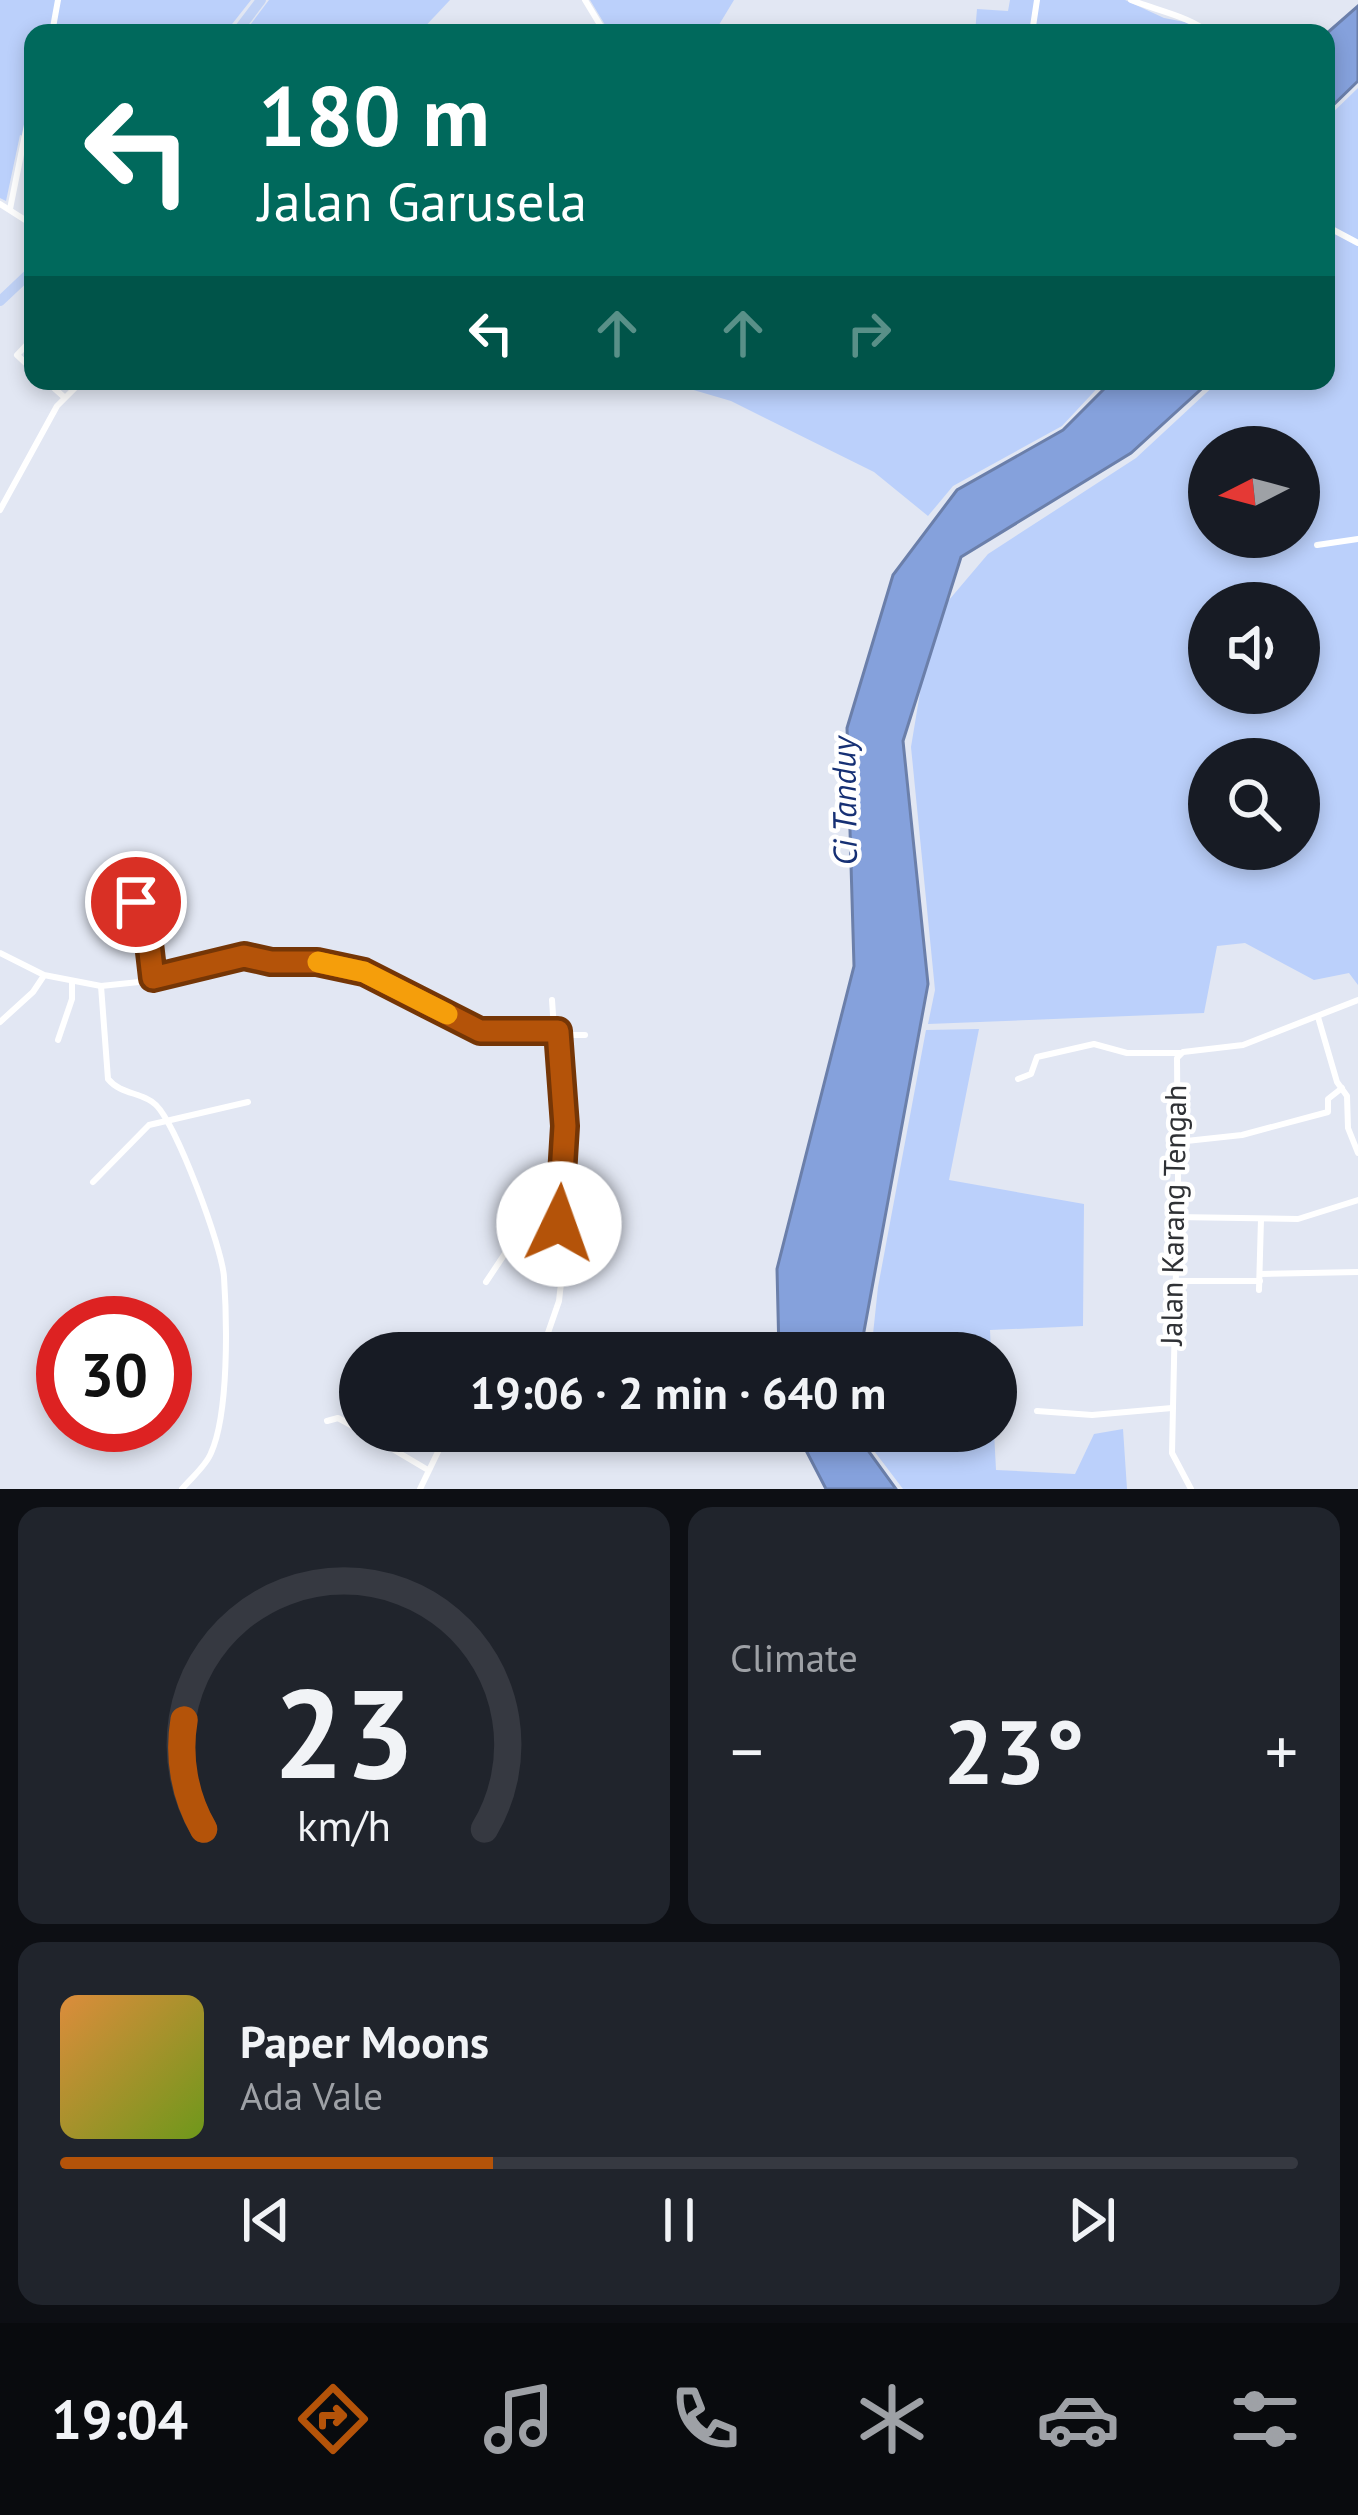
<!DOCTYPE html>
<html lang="en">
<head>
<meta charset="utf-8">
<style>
	:root { --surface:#171b24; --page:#20242c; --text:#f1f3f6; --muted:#9ea1a6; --line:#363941; --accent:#b45309 }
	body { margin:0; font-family:"PT Sans",sans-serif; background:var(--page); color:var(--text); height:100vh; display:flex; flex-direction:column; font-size:45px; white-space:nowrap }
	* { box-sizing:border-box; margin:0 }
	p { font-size:39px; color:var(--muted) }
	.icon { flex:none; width:66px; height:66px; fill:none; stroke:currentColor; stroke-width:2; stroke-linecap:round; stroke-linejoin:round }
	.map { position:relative; height:1489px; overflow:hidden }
	.drawer { display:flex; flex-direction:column; gap:18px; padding:18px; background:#0d0f14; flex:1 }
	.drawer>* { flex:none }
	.top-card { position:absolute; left:24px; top:24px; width:1311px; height:366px; border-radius:24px; box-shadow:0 6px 18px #0003; background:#00695c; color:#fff; overflow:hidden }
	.needle { width:78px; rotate:264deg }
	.controls { position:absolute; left:1188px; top:426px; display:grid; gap:24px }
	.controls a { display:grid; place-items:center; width:132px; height:132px; border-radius:50%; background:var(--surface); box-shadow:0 6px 18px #0003; font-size:60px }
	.speed { position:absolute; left:36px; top:1296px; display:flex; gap:24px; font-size:60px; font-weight:700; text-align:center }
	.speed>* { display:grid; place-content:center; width:156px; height:156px; border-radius:50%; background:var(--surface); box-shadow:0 6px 18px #0003; line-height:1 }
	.speed .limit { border:18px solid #d22; background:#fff; color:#111 }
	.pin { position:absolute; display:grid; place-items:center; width:102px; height:102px; color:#fff; margin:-51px; border:6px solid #fff; border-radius:50%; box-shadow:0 3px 12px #0007 }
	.me { position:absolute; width:132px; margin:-66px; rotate:3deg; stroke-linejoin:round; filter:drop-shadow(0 0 9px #0008) }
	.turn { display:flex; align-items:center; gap:42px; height:252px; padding:0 36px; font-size:54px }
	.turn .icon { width:156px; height:156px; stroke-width:2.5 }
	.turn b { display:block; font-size:84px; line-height:102px }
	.lanes { display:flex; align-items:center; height:114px; padding:0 36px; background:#0003; justify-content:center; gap:60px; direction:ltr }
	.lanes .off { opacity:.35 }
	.big { font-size:90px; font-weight:700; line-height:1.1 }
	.drawer .tile { flex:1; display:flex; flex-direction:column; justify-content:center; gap:18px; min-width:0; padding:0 42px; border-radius:24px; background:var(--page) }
	.drawer .dial { align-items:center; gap:0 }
	.dial svg { height:312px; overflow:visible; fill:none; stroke:var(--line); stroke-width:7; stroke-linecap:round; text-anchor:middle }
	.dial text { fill:var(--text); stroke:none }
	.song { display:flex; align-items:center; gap:36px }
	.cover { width:144px; height:144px; border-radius:18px; background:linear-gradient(135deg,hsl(30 70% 55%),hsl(80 70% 35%)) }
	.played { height:12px; border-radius:6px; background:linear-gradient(90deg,var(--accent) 35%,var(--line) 35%) }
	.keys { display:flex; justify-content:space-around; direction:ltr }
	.heat { display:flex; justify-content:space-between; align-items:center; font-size:66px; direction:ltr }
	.drawer .tiles { flex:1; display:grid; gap:18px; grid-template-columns:1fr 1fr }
	.tile:last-child { grid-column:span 2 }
	.trip { position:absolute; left:339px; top:1332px; width:678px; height:120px; border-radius:60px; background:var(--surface); box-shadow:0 6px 18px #0003; font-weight:700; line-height:120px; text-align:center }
	.tabs { display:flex; height:192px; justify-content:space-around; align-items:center; background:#090b0e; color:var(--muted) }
	.tabs .icon { width:84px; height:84px }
	.tabs .on { color:var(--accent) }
	.tabs b { font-size:54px; color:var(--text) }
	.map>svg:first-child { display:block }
	.green { fill:#bbd0fb; fill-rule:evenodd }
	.water { fill:#85a1dc; stroke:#6b7faa; stroke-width:3 }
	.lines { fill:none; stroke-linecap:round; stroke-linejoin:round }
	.street { stroke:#fff; stroke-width:6 }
	.highway { stroke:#c0d2f6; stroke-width:10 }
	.route-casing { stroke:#753606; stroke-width:30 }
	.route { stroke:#b45309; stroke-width:21 }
	.slow { stroke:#f59e0b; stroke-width:21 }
	.labels { text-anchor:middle; stroke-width:9; stroke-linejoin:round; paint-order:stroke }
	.street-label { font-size:30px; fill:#2f3135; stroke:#fff }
	.water-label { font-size:33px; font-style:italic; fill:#163074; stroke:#fff }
</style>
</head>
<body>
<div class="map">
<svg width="1358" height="1489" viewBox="0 0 1358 1489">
	<rect width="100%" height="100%" fill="#e2e7f3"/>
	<g class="green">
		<polygon points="0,0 251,0 225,33 33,33 33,139 20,135 6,201 0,198"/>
		<polygon points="269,0 450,0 419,33 244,33"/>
		<polygon points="590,0 734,0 714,33 610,33"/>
		<polygon points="1010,0 1125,0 1164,18 1195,24 1204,33 975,33 977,9 1008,11"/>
		<path d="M1358 88V985L1349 973 1314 980 1245 943 1217 946 1204 1013 928 1024 935 990 911 747 932 620 988 554 1136 458 1219 381H1326V119ZM1209 447H1299V537H1209ZM1209 603H1299V693H1209ZM1209 759H1299V849H1209Z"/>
		<polygon points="663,381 1104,381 1062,426 953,486 928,516 874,472 731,401"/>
		<polygon points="979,1029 949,1180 1084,1204 1083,1326 990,1330 991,1353 871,1353 878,1287 926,1030"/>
		<polygon points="1123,1429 1127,1489 903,1489 862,1435 862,1431 994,1431 996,1470 1075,1474 1094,1434"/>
	</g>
	<g class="water">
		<polygon points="1358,6 1358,81 1326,112 1326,34"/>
		<polygon points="1112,381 1210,381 1131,453 961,557 903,741 928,984 860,1353 779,1353 777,1269 854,966 847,728 893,575 957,490 1063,430"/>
		<polygon points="796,1431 854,1431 896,1489 826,1489"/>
	</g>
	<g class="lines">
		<g class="street">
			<polyline points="585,0 605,33"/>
			<path d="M1131 0C1152 9 1195 18 1208 33"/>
			<polyline points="52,33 58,0"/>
			<polyline points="1032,33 1037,0"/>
			<polyline points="0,204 33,225"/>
			<polyline points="10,209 33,95"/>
			<polyline points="1326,226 1358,243"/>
			<polyline points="33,338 17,355 33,370"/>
			<polyline points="46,381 64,397"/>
			<polyline points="0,510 57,406 82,381"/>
			<polyline points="1317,545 1358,539"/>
			<polyline points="136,901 145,915 153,978"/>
			<polyline points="0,953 44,975 101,986 139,982 247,955 271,962 317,962 364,972 480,1031 558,1031 565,1126 558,1211 562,1274 559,1301 541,1353"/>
			<path d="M101 986 108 1079C121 1095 143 1092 156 1105 177 1126 222 1247 224 1277 227 1321 229 1413 211 1453 206 1466 191 1478 182 1489"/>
			<polyline points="552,1000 554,1029"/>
			<polyline points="1318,1017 1337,1082 1347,1096 1348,1128 1358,1153"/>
			<polyline points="0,1022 33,992 43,977"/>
			<polyline points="561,1035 585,1035"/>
			<polyline points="58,1040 72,999 72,983"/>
			<polyline points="1018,1079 1031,1074 1037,1057 1094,1044 1127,1053 1180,1053"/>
			<polyline points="1177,1142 1242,1135 1328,1112 1328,1099 1342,1088"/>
			<polyline points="93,1182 149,1125 248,1102"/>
			<polyline points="1176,1217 1298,1219 1358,1200"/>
			<polyline points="1260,1274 1358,1272"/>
			<polyline points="1176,1281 1260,1281"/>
			<polyline points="486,1282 518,1234 559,1224"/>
			<polyline points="1259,1290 1261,1219"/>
			<polyline points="1037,1411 1092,1415 1172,1408"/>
			<polyline points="327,1421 338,1418 360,1430"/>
			<polyline points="362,1431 428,1470"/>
			<polyline points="420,1489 448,1431"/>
			<polyline points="1191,1489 1172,1453 1178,1179 1177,1058 1183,1052 1243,1045 1358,1000"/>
		</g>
		<g class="highway">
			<polyline points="236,33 261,0"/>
			<polyline points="0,301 33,270"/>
		</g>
	</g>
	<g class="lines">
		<defs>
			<polyline id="route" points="136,902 147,926 153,978 244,956 271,962 317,962 364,972 480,1031 558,1031 565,1126 559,1224"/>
		</defs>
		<use href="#route" class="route-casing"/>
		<use href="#route" class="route"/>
		<polyline class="slow" points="318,962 364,972 447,1014"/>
	</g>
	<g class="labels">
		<g class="street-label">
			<text transform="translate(1174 1215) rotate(-89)" y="10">Jalan Karang Tengah</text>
		</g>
		<g class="water-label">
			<text transform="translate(844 801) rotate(-91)" y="12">Ci Tanduy</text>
		</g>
	</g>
</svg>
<div class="controls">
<a><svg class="needle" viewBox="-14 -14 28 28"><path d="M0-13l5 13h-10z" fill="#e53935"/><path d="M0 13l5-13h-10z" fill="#9ea1a6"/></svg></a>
<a><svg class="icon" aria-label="sound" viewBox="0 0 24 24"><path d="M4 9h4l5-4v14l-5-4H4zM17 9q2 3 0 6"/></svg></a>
<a><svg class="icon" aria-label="search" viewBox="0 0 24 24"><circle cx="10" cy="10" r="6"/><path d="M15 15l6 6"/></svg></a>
</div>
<div class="speed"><div class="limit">30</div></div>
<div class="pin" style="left:136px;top:902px;background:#d93025"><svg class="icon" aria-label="arrive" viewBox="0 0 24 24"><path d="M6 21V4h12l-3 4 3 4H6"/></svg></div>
<svg class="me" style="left:559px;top:1224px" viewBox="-20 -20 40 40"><circle r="19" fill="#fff"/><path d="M0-13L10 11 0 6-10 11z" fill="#b45309"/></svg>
<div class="trip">19:06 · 2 min · 640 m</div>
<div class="top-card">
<div class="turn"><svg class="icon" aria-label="left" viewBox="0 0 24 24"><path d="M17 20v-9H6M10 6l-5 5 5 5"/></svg><div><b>180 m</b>Jalan Garusela</div></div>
<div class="lanes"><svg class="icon" aria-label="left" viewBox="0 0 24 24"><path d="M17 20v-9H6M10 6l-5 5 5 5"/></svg><svg class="icon off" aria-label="ahead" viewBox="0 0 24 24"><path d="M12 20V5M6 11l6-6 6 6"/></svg><svg class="icon off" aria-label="ahead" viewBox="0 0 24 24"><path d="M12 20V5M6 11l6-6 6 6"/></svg><svg class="icon off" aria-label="right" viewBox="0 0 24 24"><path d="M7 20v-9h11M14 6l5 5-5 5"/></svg></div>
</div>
</div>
<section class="drawer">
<div class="tiles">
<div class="tile dial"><svg viewBox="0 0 100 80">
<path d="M14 69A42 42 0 1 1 86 69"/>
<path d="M14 69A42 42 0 0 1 9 41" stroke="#b45309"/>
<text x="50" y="56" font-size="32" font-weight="700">23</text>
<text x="50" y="72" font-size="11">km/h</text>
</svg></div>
<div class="tile"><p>Climate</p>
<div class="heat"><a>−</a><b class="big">23°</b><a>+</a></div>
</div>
<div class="tile">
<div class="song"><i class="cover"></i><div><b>Paper Moons</b><p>Ada Vale</p></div></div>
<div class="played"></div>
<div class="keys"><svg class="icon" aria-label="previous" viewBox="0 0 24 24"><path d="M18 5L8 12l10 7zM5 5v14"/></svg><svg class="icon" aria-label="pause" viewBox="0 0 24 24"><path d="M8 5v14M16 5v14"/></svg><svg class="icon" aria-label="next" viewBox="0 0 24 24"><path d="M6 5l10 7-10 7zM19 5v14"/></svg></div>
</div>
</div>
</section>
<nav class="tabs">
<b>19:04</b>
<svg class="icon on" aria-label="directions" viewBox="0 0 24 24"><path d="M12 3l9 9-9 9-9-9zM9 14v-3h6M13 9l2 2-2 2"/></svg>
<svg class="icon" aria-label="music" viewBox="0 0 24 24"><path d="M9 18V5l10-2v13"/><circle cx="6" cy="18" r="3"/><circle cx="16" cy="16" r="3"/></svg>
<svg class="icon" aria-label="phone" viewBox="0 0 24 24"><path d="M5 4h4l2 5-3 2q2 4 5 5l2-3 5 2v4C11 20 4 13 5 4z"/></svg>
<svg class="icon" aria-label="climate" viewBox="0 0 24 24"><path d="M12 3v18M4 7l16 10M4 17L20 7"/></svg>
<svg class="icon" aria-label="car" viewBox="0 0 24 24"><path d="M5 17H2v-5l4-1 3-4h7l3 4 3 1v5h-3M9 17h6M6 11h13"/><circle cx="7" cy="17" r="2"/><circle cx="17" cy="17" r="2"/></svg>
<svg class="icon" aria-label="filters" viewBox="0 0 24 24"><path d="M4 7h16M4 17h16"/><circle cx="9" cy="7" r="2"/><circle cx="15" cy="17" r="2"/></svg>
</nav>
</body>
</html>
